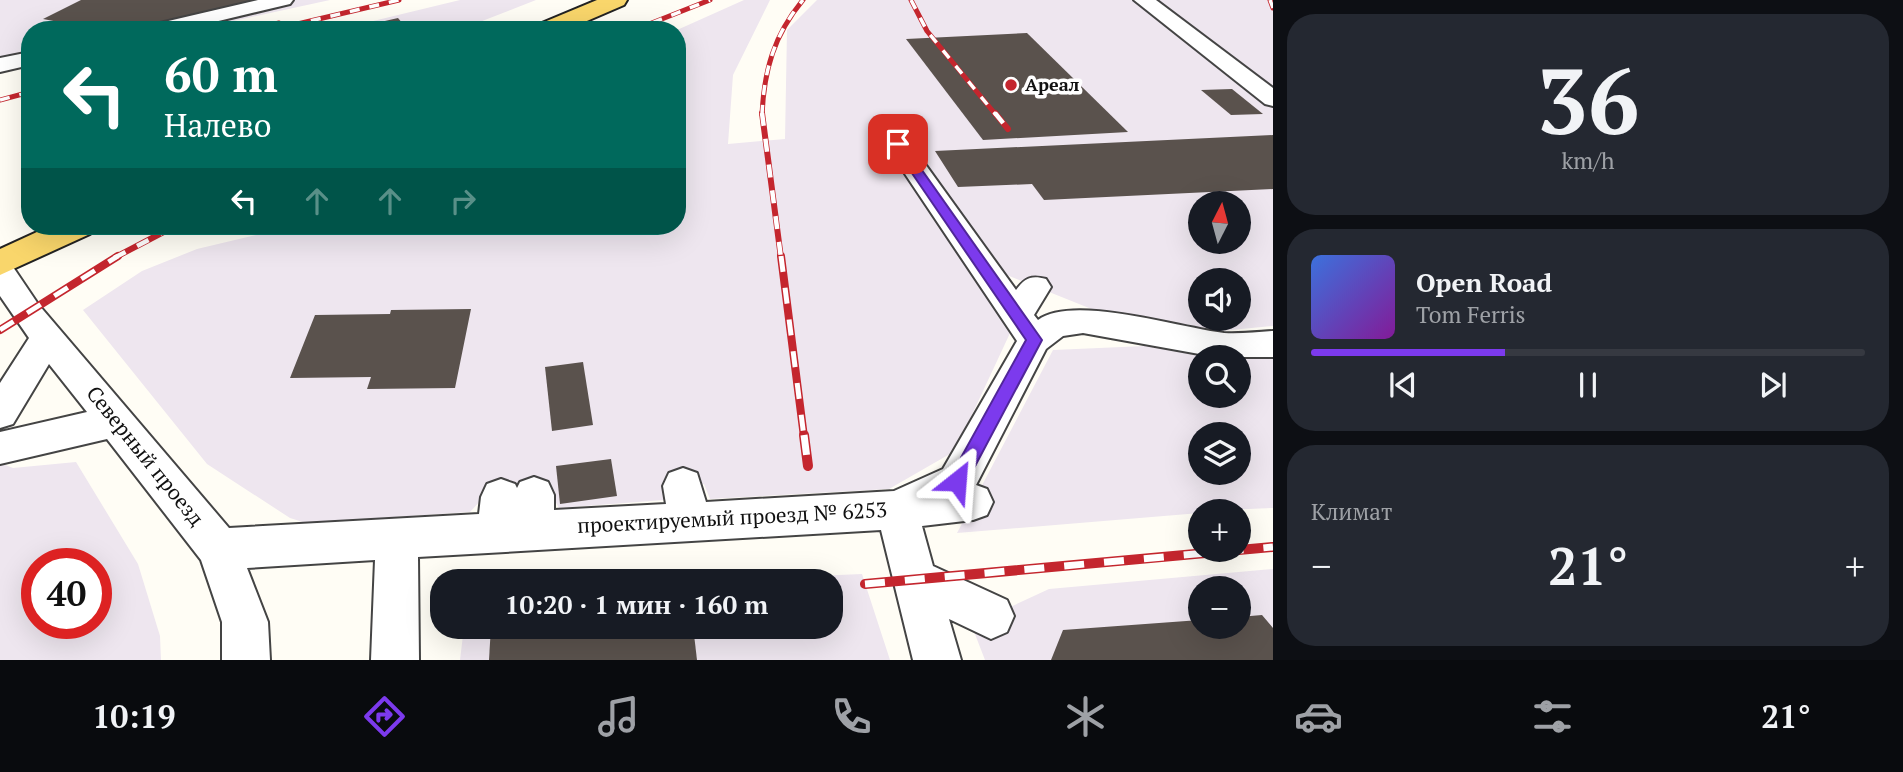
<!DOCTYPE html>
<html lang="ru">
<head>
<meta charset="utf-8">
<style>
	:root { --surface:#171b24; --page:#242831; --text:#f1f3f6; --muted:#9ea1a6; --line:#363941; --accent:#7c3aed }
	body { margin:0; font-family:"PT Serif",serif; background:var(--page); color:var(--text); height:100vh; display:flex; flex-direction:column; font-size:26px; white-space:nowrap }
	* { box-sizing:border-box; margin:0 }
	p { font-size:23px; color:var(--muted) }
	.icon { flex:none; width:38px; height:38px; fill:none; stroke:currentColor; stroke-width:2; stroke-linecap:round; stroke-linejoin:round }
	.map { position:relative; flex:1; overflow:hidden }
	.side { display:flex; flex-direction:column; gap:14px; padding:14px; background:#0d0f14; width:630px }
	.side>* { flex:none }
	.hud { position:absolute; left:21px; top:21px; width:665px; height:214px; border-radius:28px; box-shadow:0 7px 28px #0002; background:#00695c; color:#fff; overflow:hidden }
	.needle { width:46px; rotate:6deg }
	.buttons { position:absolute; left:1188px; top:191px; display:grid; gap:14px }
	.buttons a { display:grid; place-items:center; width:63px; height:63px; border-radius:50%; background:var(--surface); box-shadow:0 7px 28px #0002; font-size:35px }
	.speed { position:absolute; left:21px; top:548px; display:flex; gap:14px; font-size:35px; font-weight:700; text-align:center }
	.speed>* { display:grid; place-content:center; width:91px; height:91px; border-radius:50%; background:var(--surface); box-shadow:0 7px 28px #0002; line-height:1 }
	.speed .limit { border:10px solid #d22; background:#fff; color:#111 }
	.pin { position:absolute; display:grid; place-items:center; width:60px; height:60px; color:#fff; margin:-30px; border-radius:14px; box-shadow:0 4px 10px #0006 }
	.me { position:absolute; width:77px; margin:-38px; rotate:28deg; stroke-linejoin:round; filter:drop-shadow(0 0 5px #0008) }
	.turn { display:flex; align-items:center; gap:24px; height:147px; padding:0 28px; font-size:32px }
	.turn .icon { width:91px; height:91px; stroke-width:2.5 }
	.turn b { display:block; font-size:49px; line-height:60px }
	.lanes { display:flex; align-items:center; height:66px; padding:0 28px; background:#0003; justify-content:center; gap:35px; direction:ltr }
	.lanes .off { opacity:.35 }
	.big { font-size:52px; font-weight:600; line-height:1.1 }
	.side .widget { flex:1; display:flex; flex-direction:column; justify-content:center; gap:10px; min-width:0; padding:0 24px; border-radius:28px; background:var(--page) }
	.side .dial { align-items:center; gap:0 }
	.dial b { font-size:91px; line-height:1 }
	.song { display:flex; align-items:center; gap:21px }
	.cover { width:84px; height:84px; border-radius:10px; background:linear-gradient(135deg,hsl(220 70% 55%),hsl(290 70% 35%)) }
	.played { height:7px; border-radius:4px; background:linear-gradient(90deg,var(--accent) 35%,var(--line) 35%) }
	.keys { display:flex; justify-content:space-around; direction:ltr }
	.heat { display:flex; justify-content:space-between; align-items:center; font-size:38px; direction:ltr }
	.trip { position:absolute; left:430px; top:569px; width:413px; height:70px; border-radius:28px; background:var(--surface); box-shadow:0 7px 28px #0002; font-weight:600; line-height:70px; text-align:center }
	.menu { display:flex; height:112px; justify-content:space-around; align-items:center; background:#090b0e; color:var(--muted) }
	.menu .icon { width:49px; height:49px }
	.menu .selected { color:var(--accent) }
	.menu b { font-size:32px; color:var(--text) }
	main { display:flex; flex:1; min-height:0 }
	.map>svg:first-child { display:block }
	.industrial { fill:#eee6ef; fill-rule:evenodd }
	.building { fill:#5a524d }
	.lines { fill:none; stroke-linecap:round; stroke-linejoin:round }
	.minor-casing { stroke:#444; stroke-width:4 }
	.major-casing { stroke:#222; stroke-width:4 }
	.minor { fill:#fff; fill-rule:evenodd }
	.major { fill:#f9d66b; fill-rule:evenodd }
	.rail-far3-casing { stroke:#c4262e; stroke-width:5 }
	.rail-far2-casing { stroke:#c4262e; stroke-width:6 }
	.rail-far1-casing { stroke:#c4262e; stroke-width:8 }
	.rail-casing { stroke:#c4262e; stroke-width:10 }
	.rail-far3 { stroke:#fff; stroke-width:3.5; stroke-dasharray:10; stroke-linecap:butt }
	.rail-far2 { stroke:#fff; stroke-width:4.5; stroke-dasharray:13; stroke-linecap:butt }
	.rail-far1 { stroke:#fff; stroke-width:5; stroke-dasharray:16; stroke-linecap:butt }
	.rail { stroke:#fff; stroke-width:7; stroke-dasharray:20; stroke-linecap:butt }
	.route { fill:#7c3aed; stroke:#51269a; stroke-width:2 }
	.poi-dot { fill:#c4262e; stroke:#fff; stroke-width:2.5 }
	.labels { text-anchor:middle; stroke-width:7; stroke-linejoin:round; paint-order:stroke }
	.far-poi-label { font-size:18px; font-weight:bold; fill:#111; stroke:#fff; text-anchor:start }
	.street-label { font-size:21px; fill:#111; stroke:#fff }
</style>
</head>
<body>
<main>
<div class="map">
<svg width="1273" height="660" viewBox="0 0 1273 660">
	<rect width="100%" height="100%" fill="#fffdf5"/>
	<g class="industrial">
		<polygon points="0,0 330,0 192,30 30,30 30,65 0,71"/>
		<polygon points="460,0 536,0 459,30 336,30"/>
		<path d="M744 0H770L733 75 728 144 785 139 787 30 817 0H1273V326L1210 332 1104 314 999 272 1011 331 955 451 889 489 710 499 704 484 662 489 664 500 559 508 551 494 482 499 470 512 306 523 290 518 207 464 83 310 142 271 197 249 273 231 280 226H677V30ZM1200 203H1239V242H1200ZM1200 280H1239V318H1200Z"/>
		<path d="M1145 346 1243 355 1273 353V508L1200 511V513L957 533 1053 350ZM1200 357H1239V396H1200ZM1200 434H1239V472H1200Z"/>
		<path d="M76 462 138 564 160 636 161 660H0V463L13 468ZM37 564H96V623H37Z"/>
		<path d="M1273 569V660H985L973 629 991 616 1049 589ZM1200 588H1239V626H1200Z"/>
		<polygon points="862,574 890,660 460,660 464,627 831,626 831,581 700,581"/>
	</g>
	<g class="building">
		<polygon points="81,0 259,0 138,30 100,30 43,19"/>
		<polygon points="398,18 408,30 350,30 350,29"/>
		<polygon points="1027,33 1128,132 983,140 906,39"/>
		<polygon points="1232,89 1263,114 1231,115 1201,90"/>
		<polygon points="1273,135 1273,189 1044,200 1032,184 958,187 935,151"/>
		<polygon points="471,309 455,388 367,389 371,377 290,378 315,315 390,314 391,310"/>
		<polygon points="583,362 593,425 552,431 545,367"/>
		<polygon points="611,459 617,496 560,504 556,466"/>
		<polygon points="1262,615 1273,628 1273,660 1051,660 1063,630 1200,620 1200,626 1239,626 1239,617"/>
		<polygon points="491,626 693,626 697,660 489,660"/>
	</g>
	<g class="lines">
		<defs>
			<g id="minor">
				<polygon points="258,0 293,0 290,4 181,30 144,30 147,26"/>
				<polygon points="1134,0 1156,0 1273,88 1273,106 1265,104"/>
				<polygon points="30,52 30,65 0,72 0,58"/>
				<path d="M898 136 907 139 1016 290C1025 278 1031 275 1046 279L1051 287 1034 315 1038 320C1073 294 1180 328 1224 333 1240 334 1257 332 1273 331V357H1216L1083 333 1063 336 1046 349 976 485 987 489 993 502 987 515 973 520 922 526 933 566 1007 600 1014 616 1007 632 991 639 949 619 961 660H913L881 530 418 557 419 660H371L375 560 247 568 268 622 270 660H222V622L201 560 107 439 0 464V432L87 412 49 364 13 424 0 428V383L29 338 0 296V260L11 264 38 304 229 528 479 514 481 497 487 484 501 479 515 484 517 488 520 482 534 477 548 482 554 495V510L666 504 663 486 669 473 683 468 697 473 706 502 894 491 943 469 1017 341 885 144 889 139Z"/>
			</g>
			<g id="major">
				<polygon points="597,0 627,0 624,5 566,30 533,30 537,25"/>
				<polygon points="50,226 95,226 90,234 0,275 0,249"/>
			</g>
		</defs>
		<use href="#minor" class="minor-casing"/>
		<use href="#major" class="major-casing"/>
		<use href="#minor" class="minor"/>
		<use href="#major" class="major"/>
		<defs>
			<g id="rail-far3">
				<polyline points="911,0 927,31 996,115"/>
				<polyline points="1270,0 1273,8"/>
				<polyline points="252,30 279,23"/>
				<polyline points="272,30 399,0"/>
				<polyline points="634,30 710,0"/>
				<polyline points="0,100 30,92"/>
				<path d="M762 115C764 70 774 35 803 0"/>
			</g>
			<g id="rail-far2">
				<polyline points="762,113 781,258"/>
				<polyline points="995,113 1008,129"/>
				<polyline points="114,258 175,226"/>
			</g>
			<g id="rail-far1">
				<polyline points="781,256 804,437"/>
				<polyline points="0,330 118,256"/>
			</g>
			<g id="rail">
				<polyline points="804,435 808,466"/>
				<polyline points="865,584 1273,547"/>
			</g>
		</defs>
		<use href="#rail-far3" class="rail-far3-casing"/>
		<use href="#rail-far2" class="rail-far2-casing"/>
		<use href="#rail-far1" class="rail-far1-casing"/>
		<use href="#rail" class="rail-casing"/>
		<use href="#rail-far3" class="rail-far3"/>
		<use href="#rail-far2" class="rail-far2"/>
		<use href="#rail-far1" class="rail-far1"/>
		<use href="#rail" class="rail"/>
	</g>
	<polygon class="route" points="898,141 902,142 1042,340 964,487 957,490 950,487 948,481 1026,340 892,144"/>
	<circle class="poi-dot" cx="1011" cy="85" r="7"/>
	<g class="labels">
		<g class="far-poi-label">
			<text x="1025" y="91">Ареал</text>
		</g>
		<g class="street-label">
			<text transform="translate(145 456) rotate(51)" y="7">Северный проезд</text>
			<text transform="translate(732 518) rotate(-3)" y="7">проектируемый проезд № 6253</text>
		</g>
	</g>
</svg>
<div class="buttons">
<a><svg class="needle" viewBox="-14 -14 28 28"><path d="M0-13l5 13h-10z" fill="#e53935"/><path d="M0 13l5-13h-10z" fill="#9ea1a6"/></svg></a>
<a><svg class="icon" aria-label="sound" viewBox="0 0 24 24"><path d="M4 9h4l5-4v14l-5-4H4zM17 9q2 3 0 6"/></svg></a>
<a><svg class="icon" aria-label="search" viewBox="0 0 24 24"><circle cx="10" cy="10" r="6"/><path d="M15 15l6 6"/></svg></a>
<a><svg class="icon" aria-label="layers" viewBox="0 0 24 24"><path d="M12 4l9 5-9 5-9-5zM3 14l9 5 9-5"/></svg></a>
<a>+</a>
<a>−</a>
</div>
<div class="speed"><div class="limit">40</div></div>
<div class="pin" style="left:898px;top:144px;background:#d93025"><svg class="icon" aria-label="arrive" viewBox="0 0 24 24"><path d="M6 21V4h12l-3 4 3 4H6"/></svg></div>
<svg class="me" style="left:957px;top:481px" viewBox="-20 -20 40 40"><path d="M0-17L14 15 0 8-14 15z" fill="#7c3aed" stroke="#fff" stroke-width="4"/></svg>
<div class="trip">10:20 · 1 мин · 160 m</div>
<div class="hud">
<div class="turn"><svg class="icon" aria-label="left" viewBox="0 0 24 24"><path d="M17 20v-9H6M10 6l-5 5 5 5"/></svg><div><b>60 m</b>Налево</div></div>
<div class="lanes"><svg class="icon" aria-label="left" viewBox="0 0 24 24"><path d="M17 20v-9H6M10 6l-5 5 5 5"/></svg><svg class="icon off" aria-label="ahead" viewBox="0 0 24 24"><path d="M12 20V5M6 11l6-6 6 6"/></svg><svg class="icon off" aria-label="ahead" viewBox="0 0 24 24"><path d="M12 20V5M6 11l6-6 6 6"/></svg><svg class="icon off" aria-label="right" viewBox="0 0 24 24"><path d="M7 20v-9h11M14 6l5 5-5 5"/></svg></div>
</div>
</div>
<section class="side">
<div class="widget dial"><b>36</b><p>km/h</p></div>
<div class="widget">
<div class="song"><i class="cover"></i><div><b>Open Road</b><p>Tom Ferris</p></div></div>
<div class="played"></div>
<div class="keys"><svg class="icon" aria-label="previous" viewBox="0 0 24 24"><path d="M18 5L8 12l10 7zM5 5v14"/></svg><svg class="icon" aria-label="pause" viewBox="0 0 24 24"><path d="M8 5v14M16 5v14"/></svg><svg class="icon" aria-label="next" viewBox="0 0 24 24"><path d="M6 5l10 7-10 7zM19 5v14"/></svg></div>
</div>
<div class="widget"><p>Климат</p>
<div class="heat"><a>−</a><b class="big">21°</b><a>+</a></div>
</div>
</section>
</main>
<nav class="menu">
<b>10:19</b>
<svg class="icon selected" aria-label="directions" viewBox="0 0 24 24"><path d="M12 3l9 9-9 9-9-9zM9 14v-3h6M13 9l2 2-2 2"/></svg>
<svg class="icon" aria-label="music" viewBox="0 0 24 24"><path d="M9 18V5l10-2v13"/><circle cx="6" cy="18" r="3"/><circle cx="16" cy="16" r="3"/></svg>
<svg class="icon" aria-label="phone" viewBox="0 0 24 24"><path d="M5 4h4l2 5-3 2q2 4 5 5l2-3 5 2v4C11 20 4 13 5 4z"/></svg>
<svg class="icon" aria-label="climate" viewBox="0 0 24 24"><path d="M12 3v18M4 7l16 10M4 17L20 7"/></svg>
<svg class="icon" aria-label="car" viewBox="0 0 24 24"><path d="M5 17H2v-5l4-1 3-4h7l3 4 3 1v5h-3M9 17h6M6 11h13"/><circle cx="7" cy="17" r="2"/><circle cx="17" cy="17" r="2"/></svg>
<svg class="icon" aria-label="filters" viewBox="0 0 24 24"><path d="M4 7h16M4 17h16"/><circle cx="9" cy="7" r="2"/><circle cx="15" cy="17" r="2"/></svg>
<b>21°</b>
</nav>
</body>
</html>
